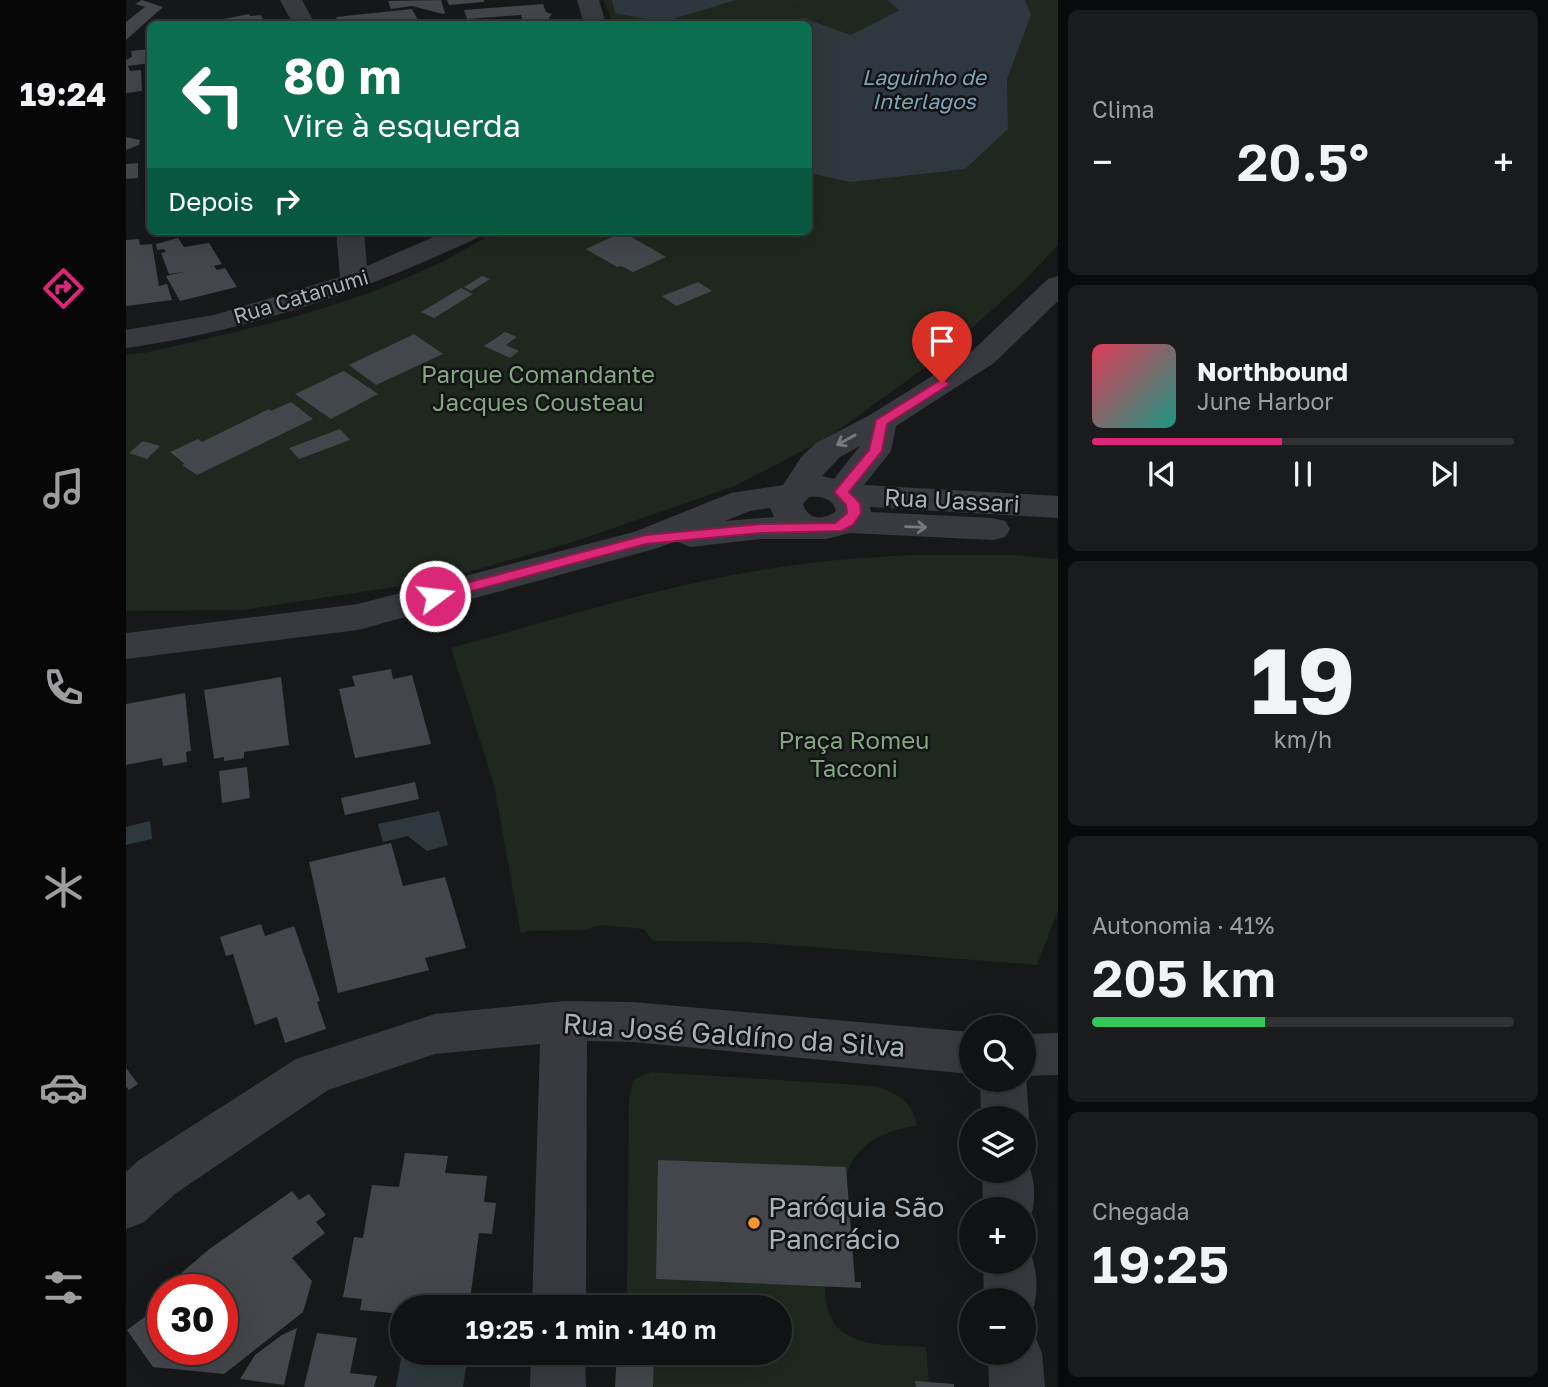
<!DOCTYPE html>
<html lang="pt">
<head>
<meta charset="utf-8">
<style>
	:root { --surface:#111214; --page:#1a1b1d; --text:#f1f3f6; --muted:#9c9ea0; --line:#303234; --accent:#db2777 }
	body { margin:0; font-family:"Golos Text",sans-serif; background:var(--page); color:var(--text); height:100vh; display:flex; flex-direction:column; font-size:26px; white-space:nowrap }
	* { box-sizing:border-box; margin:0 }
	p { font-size:23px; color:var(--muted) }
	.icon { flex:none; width:38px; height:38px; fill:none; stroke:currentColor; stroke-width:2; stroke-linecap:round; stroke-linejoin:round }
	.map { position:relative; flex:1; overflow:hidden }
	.drawer { display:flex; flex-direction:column; gap:10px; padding:10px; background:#090a0b; width:490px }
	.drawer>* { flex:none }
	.top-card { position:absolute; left:21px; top:21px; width:665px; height:214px; border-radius:10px; box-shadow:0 7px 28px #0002,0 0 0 2px var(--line); background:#0b6e4f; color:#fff; overflow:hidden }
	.buttons { position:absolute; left:833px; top:1015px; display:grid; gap:14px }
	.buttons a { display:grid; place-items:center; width:77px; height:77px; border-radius:50%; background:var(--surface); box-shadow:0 7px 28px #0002,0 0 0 2px var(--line); font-size:35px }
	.speed { position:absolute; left:21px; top:1274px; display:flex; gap:14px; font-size:35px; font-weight:700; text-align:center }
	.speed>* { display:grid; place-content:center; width:91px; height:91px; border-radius:50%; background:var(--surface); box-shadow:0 7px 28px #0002,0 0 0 2px var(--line); line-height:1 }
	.speed .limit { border:10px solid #d22; background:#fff; color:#111 }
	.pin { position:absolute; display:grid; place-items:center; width:60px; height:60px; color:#fff; margin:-72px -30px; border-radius:50% 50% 50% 0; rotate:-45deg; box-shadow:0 0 7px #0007 }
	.pin .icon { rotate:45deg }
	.me { position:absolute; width:77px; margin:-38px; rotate:75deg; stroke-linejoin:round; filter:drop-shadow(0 0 5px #0008) }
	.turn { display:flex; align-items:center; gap:24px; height:147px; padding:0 21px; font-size:32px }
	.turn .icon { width:91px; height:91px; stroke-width:2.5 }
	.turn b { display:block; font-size:49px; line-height:60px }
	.then { display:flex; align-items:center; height:66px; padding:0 21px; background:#0003; gap:14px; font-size:26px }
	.big { font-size:52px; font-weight:600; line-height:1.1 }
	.drawer .card { flex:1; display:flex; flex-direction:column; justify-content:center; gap:10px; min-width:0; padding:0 24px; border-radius:10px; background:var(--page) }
	.drawer .dial { align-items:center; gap:0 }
	.dial b { font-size:91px; line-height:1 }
	.song { display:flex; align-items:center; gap:21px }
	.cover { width:84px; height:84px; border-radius:10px; background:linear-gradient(135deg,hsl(350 70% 55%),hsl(170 70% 35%)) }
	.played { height:7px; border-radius:4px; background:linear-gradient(90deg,var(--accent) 45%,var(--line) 45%) }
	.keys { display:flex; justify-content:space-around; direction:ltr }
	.heat { display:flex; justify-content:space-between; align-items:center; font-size:38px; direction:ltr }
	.charge { height:10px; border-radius:5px; background:linear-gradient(90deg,#34c759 41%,var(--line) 0) }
	.trip { position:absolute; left:264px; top:1295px; width:402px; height:70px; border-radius:35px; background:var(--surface); box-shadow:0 7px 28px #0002,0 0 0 2px var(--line); font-weight:600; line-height:70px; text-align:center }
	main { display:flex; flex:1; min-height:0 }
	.dock { display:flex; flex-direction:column; width:126px; justify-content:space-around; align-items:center; background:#070708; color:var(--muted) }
	.dock .icon { width:49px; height:49px }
	.dock .on { color:var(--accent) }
	.dock b { font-size:32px; color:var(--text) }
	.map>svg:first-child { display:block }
	.green { fill:#1f281f }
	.water { fill:#2d393e }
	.building { fill:#43464a }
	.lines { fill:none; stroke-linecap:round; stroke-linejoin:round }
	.street { fill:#383a3f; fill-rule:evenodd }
	.oneway { stroke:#767b83 }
	.route { fill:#db2777; stroke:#8e194d; stroke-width:2 }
	.poi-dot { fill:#f99530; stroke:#121315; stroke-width:2.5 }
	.labels { text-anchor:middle; stroke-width:5; stroke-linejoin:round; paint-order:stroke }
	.far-water-label { font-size:21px; font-style:italic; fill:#7fa5b6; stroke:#121315 }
	.far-street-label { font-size:21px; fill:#a9b1ba; stroke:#121315 }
	.park-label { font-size:24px; fill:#83a680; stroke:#121315 }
	.street-label { font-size:24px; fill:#a9b1ba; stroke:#121315 }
	.near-street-label { font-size:28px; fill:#a9b1ba; stroke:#121315 }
	.near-poi-label { font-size:28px; fill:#a9b1ba; stroke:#121315; text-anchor:start }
</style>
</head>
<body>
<main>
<nav class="dock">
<b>19:24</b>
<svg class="icon on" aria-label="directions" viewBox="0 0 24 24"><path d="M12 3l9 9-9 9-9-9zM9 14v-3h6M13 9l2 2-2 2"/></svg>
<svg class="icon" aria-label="music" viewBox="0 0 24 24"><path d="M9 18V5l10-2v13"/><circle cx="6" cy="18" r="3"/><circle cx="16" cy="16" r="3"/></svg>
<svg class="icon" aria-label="phone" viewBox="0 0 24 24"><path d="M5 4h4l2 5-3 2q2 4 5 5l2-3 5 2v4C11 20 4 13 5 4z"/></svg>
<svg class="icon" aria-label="climate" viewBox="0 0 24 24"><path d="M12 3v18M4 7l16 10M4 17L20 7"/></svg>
<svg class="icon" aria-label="car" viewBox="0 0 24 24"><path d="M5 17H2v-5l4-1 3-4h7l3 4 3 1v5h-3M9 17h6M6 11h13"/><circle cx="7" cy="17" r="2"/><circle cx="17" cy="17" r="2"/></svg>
<svg class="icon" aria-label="filters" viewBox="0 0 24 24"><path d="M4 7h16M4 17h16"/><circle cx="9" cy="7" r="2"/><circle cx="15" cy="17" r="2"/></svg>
</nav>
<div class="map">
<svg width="932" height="1387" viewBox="0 0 932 1387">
	<rect width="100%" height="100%" fill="#17181a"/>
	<g class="green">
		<path d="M477 0H932V245L897 282 816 355 703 437 609 486 450 541 314 580 117 610 0 611V355L18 353C138 326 265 299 369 231H682V24H488Z"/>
		<path d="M787 555H888L932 559V910L911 965 622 942 527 941 518 929 474 925 458 930 401 931 395 934 368 785 325 648C441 616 557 579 676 564 713 559 750 557 787 555Z"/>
		<path d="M525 1072 748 1086C770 1092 787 1102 791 1126 762 1129 732 1142 722 1171 717 1184 721 1245 721 1263L699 1262C699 1276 698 1292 701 1306 711 1351 764 1344 800 1347L803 1387H500V1353H654V1307H501L503 1099 507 1080Z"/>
	</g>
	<g class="water">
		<polygon points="486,0 610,0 537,22 489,13"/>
		<polygon points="761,0 899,0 905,15 881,79 882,129 839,169 725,182 683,173 682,24 633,24 677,18 725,35 774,10"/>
		<polygon points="313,811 322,845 301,851 282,836 257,842 252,824"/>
		<polygon points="24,821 26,839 0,845 0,827"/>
		<polygon points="276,1353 341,1361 337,1387 270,1387"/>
	</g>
	<g class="building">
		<polygon points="16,0 37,7 0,40 0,22 19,7 9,4"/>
		<polygon points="315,0 319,13 317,14 286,6 265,9 262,1"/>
		<polygon points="321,0 358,0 358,2 323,5"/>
		<polygon points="417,4 420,12 426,14 423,18 425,24 385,24 384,19 396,19 395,15 341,19 338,10"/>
		<polygon points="286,9 294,24 213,24 210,17"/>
		<polygon points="123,14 124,16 135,15 139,24 72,24"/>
		<polygon points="24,49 24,63 2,66 4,71 15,70 16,91 0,93 0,60 6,57 5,51"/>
		<polygon points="0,137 14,140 13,145 0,150"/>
		<polygon points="12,163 12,178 0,179 0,164"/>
		<polygon points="497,232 540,257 507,272 495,266 491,267 460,249"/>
		<polygon points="52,238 58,247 83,243 96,264 88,266 91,270 99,268 111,287 54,301 40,276 58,272 43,274 35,253 40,252 38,249 31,250 30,244"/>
		<polygon points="13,239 14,245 26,244 33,286 41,284 46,300 0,306 0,240"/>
		<polygon points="356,276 364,279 345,291 338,287"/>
		<polygon points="572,282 586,291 550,306 536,296"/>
		<polygon points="335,288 347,294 308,318 295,312"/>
		<polygon points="379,332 391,337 380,345 393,351 384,358 358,346"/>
		<polygon points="288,334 317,354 250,385 223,365"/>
		<polygon points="218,371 252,394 205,419 169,394"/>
		<polygon points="165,402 187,419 71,475 56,465 59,464 44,452 72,439 76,442 143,409 145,411"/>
		<polygon points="214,429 224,440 173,459 163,448"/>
		<polygon points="17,441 34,446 21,459 3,453"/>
		<polygon points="265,669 267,679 286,675 305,744 229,758 213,689 229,686 226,676"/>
		<polygon points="155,677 163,745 118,752 118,758 98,761 98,757 88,759 78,690"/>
		<polygon points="59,693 65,751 60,752 61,762 37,766 36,758 0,765 0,704"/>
		<polygon points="121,767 124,798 96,803 93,771"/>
		<polygon points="289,782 293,799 219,815 215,798"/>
		<polygon points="265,843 277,886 319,877 340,948 299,958 303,970 212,993 183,862"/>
		<polygon points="135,924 139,936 168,926 194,1001 191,1002 200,1029 159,1043 151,1017 129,1025 107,954 100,956 94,937"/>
		<polygon points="0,1068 12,1084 3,1090 0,1086"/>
		<polygon points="279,1153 322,1156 319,1173 361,1176 358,1202 370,1203 366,1234 353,1233 343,1307 276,1307 276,1314 234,1310 236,1299 217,1297 228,1237 237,1238 246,1185 273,1187"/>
		<polygon points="532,1160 720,1167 729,1282 735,1282 735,1288 530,1279"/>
		<polygon points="166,1191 173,1200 183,1194 200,1215 190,1222 199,1233 166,1258 186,1281 177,1312 98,1374 27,1367 1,1330 32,1307 37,1292 37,1349 96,1349 96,1290 36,1290 82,1250"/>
		<polygon points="171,1328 158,1385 114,1379 129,1355 156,1335"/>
		<polygon points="191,1333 231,1338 224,1373 251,1376 248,1387 178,1387"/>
		<polygon points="491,1353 528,1353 527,1387 489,1387"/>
		<polygon points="789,1381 828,1384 828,1387 790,1387"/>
	</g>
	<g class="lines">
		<g class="street">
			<polygon points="154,0 176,0 189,24 167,24"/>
			<polygon points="451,0 473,0 480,24 458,24"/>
			<path d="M210 231H238L241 266 321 231H357L353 237C239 291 125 330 0 348V330L88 315 214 277Z"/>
			<path d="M932 276V301L868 363 770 426 765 451 738 485 932 496V518L744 507 745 512 867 518 879 521 884 529 879 537 867 540 724 533 700 539H635L564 547 550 541 532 548 232 630 0 659V633L232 604 508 532 605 493 657 485 676 456 690 443 744 415 846 351 922 279ZM734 446 708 479 696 476 714 457ZM683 497C695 496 707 498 710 511 698 520 682 521 677 504ZM644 508 648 517 599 521 624 511Z"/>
			<polygon points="438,1001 507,1002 845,1032 845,1074 507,1042 461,1041 460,1307 406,1307 414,1044 309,1054 202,1090 49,1194 18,1222 0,1229 0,1172 13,1160 170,1059 309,1014"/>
			<polygon points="932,1033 932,1075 900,1076 903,1118 898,1130 898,1118 855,1118 854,1080 898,1080 898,1034"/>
			<path d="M898 1154C909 1173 914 1209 898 1227V1209H857L856 1171H898Z"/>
			<path d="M898 1242 901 1244C912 1269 914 1293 904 1319L898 1321V1300H858L857 1262H898Z"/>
			<polygon points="898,1329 908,1334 916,1353 919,1387 863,1387 862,1353 898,1353"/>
			<polygon points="405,1353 459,1353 460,1387 404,1387"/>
		</g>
	</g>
	<defs><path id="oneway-shaft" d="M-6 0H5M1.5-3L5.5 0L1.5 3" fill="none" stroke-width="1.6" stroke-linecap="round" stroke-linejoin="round" transform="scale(1.75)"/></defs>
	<g class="oneway">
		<use href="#oneway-shaft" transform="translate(720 440) rotate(151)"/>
		<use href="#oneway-shaft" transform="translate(790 527) rotate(2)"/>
	</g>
	<polygon class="route" points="816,379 823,383 821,386 761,424 756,451 723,492 734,503 735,513 727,525 716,531 635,533 520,544 309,601 301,596 303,593 520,535 635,524 709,523 721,513 720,505 708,492 743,450 750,420"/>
	<circle class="poi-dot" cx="628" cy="1223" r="7"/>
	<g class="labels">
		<g class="far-water-label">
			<text x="798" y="85">Laguinho de<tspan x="798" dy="24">Interlagos</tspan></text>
		</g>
		<g class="far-street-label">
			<text transform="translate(175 297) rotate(-17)" y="7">Rua Catanumi</text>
		</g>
		<g class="park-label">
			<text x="412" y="383">Parque Comandante<tspan x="412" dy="28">Jacques Cousteau</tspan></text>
			<text x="728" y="749">Praça Romeu<tspan x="728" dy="28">Tacconi</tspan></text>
		</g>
		<g class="street-label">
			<text transform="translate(826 501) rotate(3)" y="8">Rua Uassari</text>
		</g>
		<g class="near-street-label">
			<text transform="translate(608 1035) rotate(4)" y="10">Rua José Galdíno da Silva</text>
		</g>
		<g class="near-poi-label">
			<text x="642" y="1217">Paróquia São<tspan x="642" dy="32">Pancrácio</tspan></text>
		</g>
	</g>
</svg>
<div class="buttons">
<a><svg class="icon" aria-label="search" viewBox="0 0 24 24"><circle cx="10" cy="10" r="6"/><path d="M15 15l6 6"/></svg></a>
<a><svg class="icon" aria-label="layers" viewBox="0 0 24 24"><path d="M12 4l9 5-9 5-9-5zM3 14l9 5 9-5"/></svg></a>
<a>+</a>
<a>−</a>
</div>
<div class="speed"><div class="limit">30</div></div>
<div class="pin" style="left:816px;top:383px;background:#d93025"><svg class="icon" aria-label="arrive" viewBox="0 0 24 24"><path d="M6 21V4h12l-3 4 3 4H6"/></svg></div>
<svg class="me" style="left:309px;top:596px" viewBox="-20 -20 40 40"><circle r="17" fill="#db2777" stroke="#fff" stroke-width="3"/><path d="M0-11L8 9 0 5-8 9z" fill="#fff"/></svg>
<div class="trip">19:25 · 1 min · 140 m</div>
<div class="top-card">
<div class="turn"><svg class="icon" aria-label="left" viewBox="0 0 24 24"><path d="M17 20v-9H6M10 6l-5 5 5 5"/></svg><div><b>80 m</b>Vire à esquerda</div></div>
<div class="then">Depois<svg class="icon" aria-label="right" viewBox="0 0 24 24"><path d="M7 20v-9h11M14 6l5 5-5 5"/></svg></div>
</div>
</div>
<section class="drawer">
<div class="card"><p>Clima</p>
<div class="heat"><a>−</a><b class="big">20.5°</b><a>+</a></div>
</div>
<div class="card">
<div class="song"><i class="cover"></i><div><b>Northbound</b><p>June Harbor</p></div></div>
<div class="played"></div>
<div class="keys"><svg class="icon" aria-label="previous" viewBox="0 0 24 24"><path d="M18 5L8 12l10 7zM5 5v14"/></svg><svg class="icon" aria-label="pause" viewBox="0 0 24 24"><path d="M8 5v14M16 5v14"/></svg><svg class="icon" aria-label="next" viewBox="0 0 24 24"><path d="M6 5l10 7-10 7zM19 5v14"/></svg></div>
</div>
<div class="card dial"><b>19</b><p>km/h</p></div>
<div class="card"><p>Autonomia · 41%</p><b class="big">205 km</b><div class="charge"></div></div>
<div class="card"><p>Chegada</p><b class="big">19:25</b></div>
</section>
</main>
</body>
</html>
